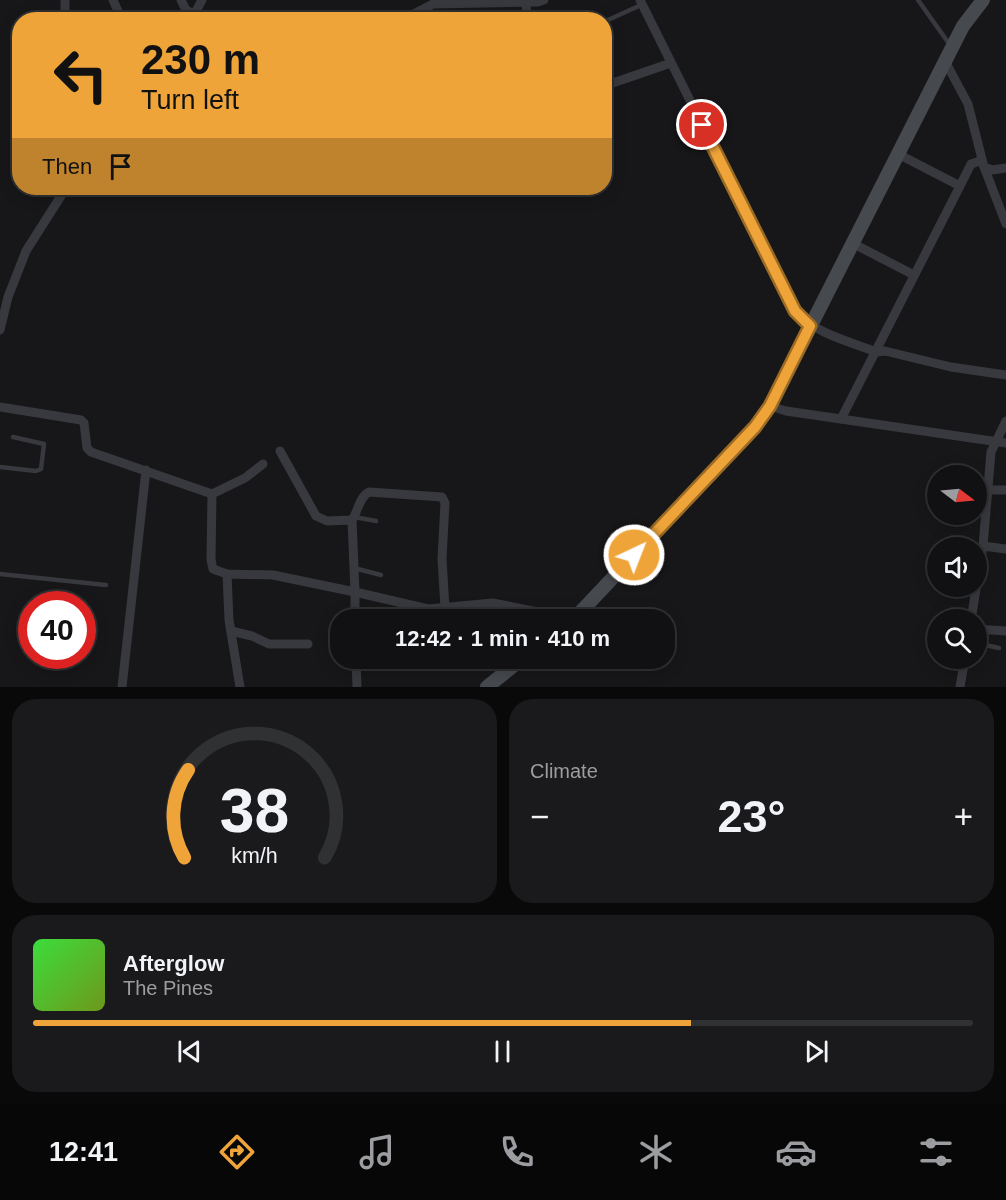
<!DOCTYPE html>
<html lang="en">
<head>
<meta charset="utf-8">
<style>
	:root { --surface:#111113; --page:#1a1a1c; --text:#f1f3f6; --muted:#9c9da0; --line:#303133; --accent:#efa439 }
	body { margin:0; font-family:Helvetica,sans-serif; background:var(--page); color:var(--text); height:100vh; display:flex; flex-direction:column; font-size:22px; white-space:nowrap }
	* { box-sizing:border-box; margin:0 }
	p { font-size:20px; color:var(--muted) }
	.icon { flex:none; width:33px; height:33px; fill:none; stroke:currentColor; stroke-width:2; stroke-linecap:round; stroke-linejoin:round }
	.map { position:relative; height:687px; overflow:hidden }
	.side { display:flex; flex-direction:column; gap:12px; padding:12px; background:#09090a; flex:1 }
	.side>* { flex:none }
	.guide { position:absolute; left:12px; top:12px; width:600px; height:183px; border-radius:24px; box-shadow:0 3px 15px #0003,0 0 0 2px var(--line); background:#efa439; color:#111; overflow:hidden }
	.needle { width:39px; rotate:106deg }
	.controls { position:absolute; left:927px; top:465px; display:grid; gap:12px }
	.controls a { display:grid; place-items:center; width:60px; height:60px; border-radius:50%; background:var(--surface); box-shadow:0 3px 15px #0003,0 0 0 2px var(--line); font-size:30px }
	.speed { position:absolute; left:18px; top:591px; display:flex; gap:12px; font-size:30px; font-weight:700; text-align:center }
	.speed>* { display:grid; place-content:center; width:78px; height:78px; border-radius:50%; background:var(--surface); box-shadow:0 3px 15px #0003,0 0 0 2px var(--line); line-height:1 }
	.speed .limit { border:9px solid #d22; background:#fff; color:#111 }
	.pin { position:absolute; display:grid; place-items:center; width:51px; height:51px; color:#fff; margin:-26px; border:3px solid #fff; border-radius:50%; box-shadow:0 2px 6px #0007 }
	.me { position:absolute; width:66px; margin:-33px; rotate:43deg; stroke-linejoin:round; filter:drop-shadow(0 0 4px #0008) }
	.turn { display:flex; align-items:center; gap:21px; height:126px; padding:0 30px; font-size:27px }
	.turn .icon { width:78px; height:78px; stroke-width:2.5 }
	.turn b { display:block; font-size:42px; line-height:51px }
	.then { display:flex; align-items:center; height:57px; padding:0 30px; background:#0003; gap:12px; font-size:22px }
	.big { font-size:45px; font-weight:700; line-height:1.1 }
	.side .widget { flex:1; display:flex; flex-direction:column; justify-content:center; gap:9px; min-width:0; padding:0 21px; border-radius:24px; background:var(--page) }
	.side .dial { align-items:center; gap:0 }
	.dial svg { height:156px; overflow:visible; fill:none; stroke:var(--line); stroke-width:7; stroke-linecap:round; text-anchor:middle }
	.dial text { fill:var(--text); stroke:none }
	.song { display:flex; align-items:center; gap:18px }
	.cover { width:72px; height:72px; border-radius:9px; background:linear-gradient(135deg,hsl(120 70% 55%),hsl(80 70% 35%)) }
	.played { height:6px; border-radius:3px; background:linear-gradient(90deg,var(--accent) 70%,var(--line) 70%) }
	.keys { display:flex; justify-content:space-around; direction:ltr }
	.heat { display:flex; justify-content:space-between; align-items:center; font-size:33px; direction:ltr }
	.side .tiles { flex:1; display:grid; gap:12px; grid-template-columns:1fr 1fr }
	.widget:last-child { grid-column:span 2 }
	.trip { position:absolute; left:330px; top:609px; width:345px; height:60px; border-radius:24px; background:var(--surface); box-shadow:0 3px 15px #0003,0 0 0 2px var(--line); font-weight:700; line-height:60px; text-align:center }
	.tabs { display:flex; height:96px; justify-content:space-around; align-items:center; background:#070708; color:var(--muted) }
	.tabs .icon { width:42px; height:42px }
	.tabs .on { color:var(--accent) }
	.tabs b { font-size:27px; color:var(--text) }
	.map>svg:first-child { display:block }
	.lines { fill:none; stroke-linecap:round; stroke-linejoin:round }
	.lane { stroke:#38393e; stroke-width:4.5 }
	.street { stroke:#38393e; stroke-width:9 }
	.secondary { stroke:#46494e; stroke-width:14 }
	.route-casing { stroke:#9b6b25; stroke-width:15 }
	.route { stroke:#efa439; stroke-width:10 }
</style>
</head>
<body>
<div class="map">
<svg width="1006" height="687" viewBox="0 0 1006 687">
	<rect width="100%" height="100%" fill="#171719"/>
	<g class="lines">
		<g class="lane">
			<polyline points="918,0 950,45"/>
			<polyline points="608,20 641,5"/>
			<polyline points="0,467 36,471 41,469 44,444 13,437"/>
			<polyline points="354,517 376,521"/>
			<polyline points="354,568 381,575"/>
			<polyline points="0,574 106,585"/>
			<polyline points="426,620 428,609"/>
			<polyline points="976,643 999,648"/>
		</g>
		<g class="street">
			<polyline points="65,0 65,20"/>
			<polyline points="113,0 122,20"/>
			<polyline points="181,0 186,10 204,20"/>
			<polyline points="526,0 527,20"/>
			<path d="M640 0 795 311C816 334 848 341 877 352L885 351 951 367 1006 375"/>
			<polyline points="192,19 202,0"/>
			<polyline points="402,20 433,4 538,2 544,0"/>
			<polyline points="945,61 968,104 984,167 992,170 1006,168"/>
			<polyline points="604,86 671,63"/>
			<polyline points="898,154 960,186"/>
			<polyline points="984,167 1006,224"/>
			<polyline points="852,243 914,275"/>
			<polyline points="0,330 8,297 26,251 66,188"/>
			<polyline points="770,406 786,411 1006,443"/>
			<polyline points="0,407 81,420 84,423 87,448 91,452 212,494"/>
			<polyline points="841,419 960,186 971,164 980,161"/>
			<polyline points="280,451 316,516 327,521 352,520 355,592 428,609 493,603 573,619"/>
			<polyline points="263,464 245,478 212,494 211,560 213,569 227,574 273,575 355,592 355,620"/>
			<polyline points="988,490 1006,490"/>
			<path d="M352 520C358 512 359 497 369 492L442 497 445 503 442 559 445 608"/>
			<polyline points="983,546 1006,549"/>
			<polyline points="227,574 229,620 240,687"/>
			<polyline points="971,620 983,546 991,452 1006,421"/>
			<polyline points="976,629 1006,631"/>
			<polyline points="231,631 252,636 269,644 308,644"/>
			<polyline points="356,658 357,687"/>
			<polyline points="122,687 146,470"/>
			<polyline points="960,687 965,658"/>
		</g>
		<g class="secondary">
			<polyline points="573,620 755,427 770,406 963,26 983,0"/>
			<polyline points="487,687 523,658"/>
		</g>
	</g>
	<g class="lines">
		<defs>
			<polyline id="route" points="634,555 755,427 770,406 810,326 795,311 702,125"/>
		</defs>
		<use href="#route" class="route-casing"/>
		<use href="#route" class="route"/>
	</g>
</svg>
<div class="controls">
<a><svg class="needle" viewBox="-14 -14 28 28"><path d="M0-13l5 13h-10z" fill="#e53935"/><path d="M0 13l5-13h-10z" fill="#9c9da0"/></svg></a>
<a><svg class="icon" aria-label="sound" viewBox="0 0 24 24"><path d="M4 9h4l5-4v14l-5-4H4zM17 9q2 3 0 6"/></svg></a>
<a><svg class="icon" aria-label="search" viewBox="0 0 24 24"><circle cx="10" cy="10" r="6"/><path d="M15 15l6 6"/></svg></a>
</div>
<div class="speed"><div class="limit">40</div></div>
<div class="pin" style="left:702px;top:125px;background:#d93025"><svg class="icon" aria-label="arrive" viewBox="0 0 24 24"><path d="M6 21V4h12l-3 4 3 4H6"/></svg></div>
<svg class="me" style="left:634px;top:555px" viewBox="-20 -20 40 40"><circle r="17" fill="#efa439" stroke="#fff" stroke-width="3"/><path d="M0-11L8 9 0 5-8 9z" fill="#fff"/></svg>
<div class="trip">12:42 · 1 min · 410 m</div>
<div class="guide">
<div class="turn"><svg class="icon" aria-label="left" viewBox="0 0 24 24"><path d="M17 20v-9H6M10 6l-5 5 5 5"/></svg><div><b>230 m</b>Turn left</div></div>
<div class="then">Then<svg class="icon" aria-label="arrive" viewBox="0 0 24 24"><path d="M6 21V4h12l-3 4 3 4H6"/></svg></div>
</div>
</div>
<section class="side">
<div class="tiles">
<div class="widget dial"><svg viewBox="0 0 100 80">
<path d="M14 69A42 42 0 1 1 86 69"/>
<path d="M14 69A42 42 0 0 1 16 24" stroke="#efa439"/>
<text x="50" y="56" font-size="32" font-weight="700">38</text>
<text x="50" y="72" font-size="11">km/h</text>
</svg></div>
<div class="widget"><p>Climate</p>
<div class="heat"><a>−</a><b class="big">23°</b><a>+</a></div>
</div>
<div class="widget">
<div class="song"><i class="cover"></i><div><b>Afterglow</b><p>The Pines</p></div></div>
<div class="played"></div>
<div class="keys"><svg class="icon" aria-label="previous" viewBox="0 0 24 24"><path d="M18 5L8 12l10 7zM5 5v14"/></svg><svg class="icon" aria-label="pause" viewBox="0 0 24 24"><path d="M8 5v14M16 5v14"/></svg><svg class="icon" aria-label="next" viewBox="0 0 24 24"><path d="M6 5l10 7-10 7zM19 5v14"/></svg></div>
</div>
</div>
</section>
<nav class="tabs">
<b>12:41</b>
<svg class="icon on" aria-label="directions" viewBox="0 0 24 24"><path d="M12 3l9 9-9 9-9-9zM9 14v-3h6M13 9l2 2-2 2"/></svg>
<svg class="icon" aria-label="music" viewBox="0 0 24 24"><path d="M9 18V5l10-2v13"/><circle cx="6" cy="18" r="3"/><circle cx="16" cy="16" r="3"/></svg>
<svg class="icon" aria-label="phone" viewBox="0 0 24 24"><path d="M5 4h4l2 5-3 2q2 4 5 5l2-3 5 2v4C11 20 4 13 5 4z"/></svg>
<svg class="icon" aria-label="climate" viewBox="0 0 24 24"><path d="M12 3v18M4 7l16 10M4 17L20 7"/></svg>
<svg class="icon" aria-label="car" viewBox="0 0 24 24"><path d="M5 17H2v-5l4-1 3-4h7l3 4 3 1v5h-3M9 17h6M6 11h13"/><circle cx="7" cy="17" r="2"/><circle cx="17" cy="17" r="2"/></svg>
<svg class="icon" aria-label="filters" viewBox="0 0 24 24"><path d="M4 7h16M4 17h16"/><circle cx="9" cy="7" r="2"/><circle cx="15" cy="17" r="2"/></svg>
</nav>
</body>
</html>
